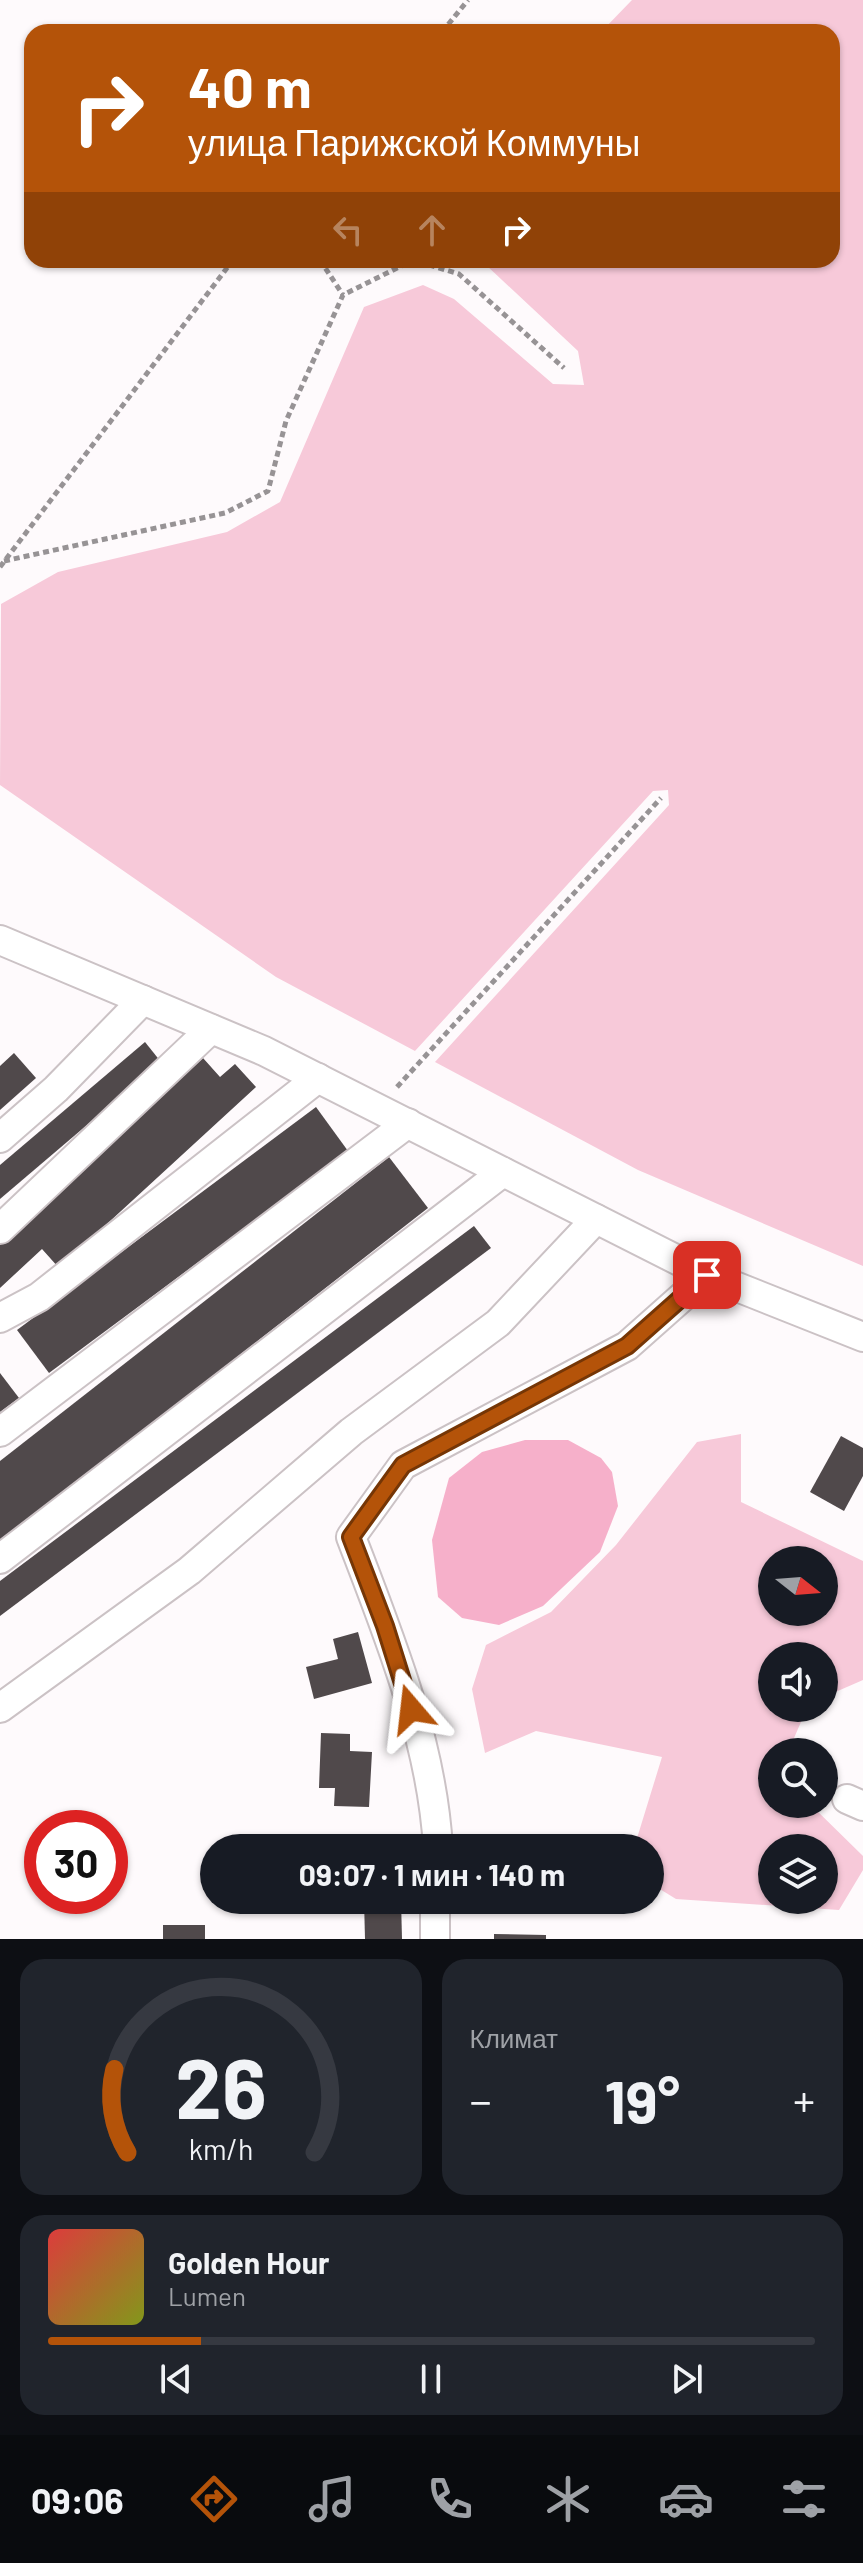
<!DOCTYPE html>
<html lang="ru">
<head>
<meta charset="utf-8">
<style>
	:root { --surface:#171b24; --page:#20242c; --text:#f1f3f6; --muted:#9ea1a6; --line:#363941; --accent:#b45309 }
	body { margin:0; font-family:Barlow,sans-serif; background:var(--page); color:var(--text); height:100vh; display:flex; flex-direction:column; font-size:30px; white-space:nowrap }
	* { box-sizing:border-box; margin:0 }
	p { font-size:26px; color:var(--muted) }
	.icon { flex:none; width:44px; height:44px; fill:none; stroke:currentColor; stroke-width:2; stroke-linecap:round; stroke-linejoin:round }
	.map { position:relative; height:1939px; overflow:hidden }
	.sheet { display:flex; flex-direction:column; gap:20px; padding:20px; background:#0d0f14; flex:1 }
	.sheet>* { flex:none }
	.hud { position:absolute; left:24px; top:24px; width:816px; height:244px; border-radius:24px; box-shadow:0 2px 6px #0004; background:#b45309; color:#fff; overflow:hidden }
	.needle { width:52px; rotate:107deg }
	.controls { position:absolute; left:758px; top:1546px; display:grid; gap:16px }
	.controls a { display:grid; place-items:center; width:80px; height:80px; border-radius:50%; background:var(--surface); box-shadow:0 2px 6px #0004; font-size:40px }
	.speed { position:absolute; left:24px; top:1810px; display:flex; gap:16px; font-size:40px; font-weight:700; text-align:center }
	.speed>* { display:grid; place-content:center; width:104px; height:104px; border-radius:50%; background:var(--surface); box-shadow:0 2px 6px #0004; line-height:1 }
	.speed .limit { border:12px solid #d22; background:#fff; color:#111 }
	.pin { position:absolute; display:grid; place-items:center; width:68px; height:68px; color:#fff; margin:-34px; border-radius:16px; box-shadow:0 4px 12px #0006 }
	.me { position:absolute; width:88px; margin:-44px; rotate:343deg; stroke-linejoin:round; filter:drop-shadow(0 0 6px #0008) }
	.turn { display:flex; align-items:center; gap:28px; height:168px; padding:0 32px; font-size:36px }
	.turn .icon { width:104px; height:104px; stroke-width:2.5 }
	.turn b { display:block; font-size:56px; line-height:68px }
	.lanes { display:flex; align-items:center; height:76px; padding:0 32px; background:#0003; justify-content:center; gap:40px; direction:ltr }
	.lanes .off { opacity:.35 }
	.big { font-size:60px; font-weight:700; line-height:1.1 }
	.sheet .tile { flex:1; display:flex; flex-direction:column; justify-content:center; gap:12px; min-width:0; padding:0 28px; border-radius:24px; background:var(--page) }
	.sheet .dial { align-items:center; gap:0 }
	.dial svg { height:208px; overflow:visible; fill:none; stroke:var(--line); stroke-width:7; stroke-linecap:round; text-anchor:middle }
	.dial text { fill:var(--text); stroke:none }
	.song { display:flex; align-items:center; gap:24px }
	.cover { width:96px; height:96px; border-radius:12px; background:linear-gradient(135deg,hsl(0 70% 55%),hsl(70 70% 35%)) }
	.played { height:8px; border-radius:4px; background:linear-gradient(90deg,var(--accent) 20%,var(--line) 20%) }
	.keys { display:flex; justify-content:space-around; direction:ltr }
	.heat { display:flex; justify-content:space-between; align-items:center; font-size:44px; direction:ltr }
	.sheet .tiles { flex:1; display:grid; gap:20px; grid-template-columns:1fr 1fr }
	.tile:last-child { grid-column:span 2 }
	.trip { position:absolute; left:200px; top:1834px; width:464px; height:80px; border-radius:40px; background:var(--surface); box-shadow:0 2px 6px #0004; font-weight:700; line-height:80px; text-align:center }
	.menu { display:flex; height:128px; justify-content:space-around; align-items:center; background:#090b0e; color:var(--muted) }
	.menu .icon { width:56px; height:56px }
	.menu .on { color:var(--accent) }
	.menu b { font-size:36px; color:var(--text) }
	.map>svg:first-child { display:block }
	.green { fill:#f7c9d9; fill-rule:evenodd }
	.water { fill:#f6b0ca }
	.building { fill:#50494b }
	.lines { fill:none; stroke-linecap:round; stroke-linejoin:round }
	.minor-casing { stroke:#cbc2c5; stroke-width:32 }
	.path { stroke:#979395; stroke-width:5; stroke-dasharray:6 4; stroke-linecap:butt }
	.minor { stroke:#fff; stroke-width:28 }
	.route-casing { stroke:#753606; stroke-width:20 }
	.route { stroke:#b45309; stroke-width:14 }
</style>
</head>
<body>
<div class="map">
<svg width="863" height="1939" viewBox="0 0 863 1939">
	<rect width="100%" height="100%" fill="#fefafc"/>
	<g class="green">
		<polygon points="632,0 863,0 863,1266 638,1170 435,1062 669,805 668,790 653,791 415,1051 276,977 0,785 1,604 58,572 227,532 280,502 364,307 423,285 454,299 553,384 584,385 578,351 486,265 489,260 832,260 832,32 601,32"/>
		<path d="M741 1434V1502L863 1561V1680L824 1697V1656H772V1708H807L788 1752H772V1804H810L863 1856V1870L839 1910 676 1899 650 1883V1848H634L662 1757 536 1731 485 1753 472 1689 486 1645 551 1612 616 1545 697 1442ZM772 1560H824V1612H772ZM772 1848H824V1900H772Z"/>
	</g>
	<polygon class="water" points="525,1440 568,1440 601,1458 612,1472 618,1506 600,1552 543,1606 499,1625 462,1618 438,1597 432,1540 449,1478 482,1452"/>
	<g class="building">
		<polygon points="145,1042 161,1062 0,1199 0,1165"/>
		<polygon points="14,1053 36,1078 0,1110 0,1066"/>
		<polygon points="203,1058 220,1077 235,1064 256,1087 59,1268 42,1249 0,1288 0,1244"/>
		<polygon points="316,1107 348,1151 49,1373 17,1330"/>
		<polygon points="389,1157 428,1208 0,1542 0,1461"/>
		<polygon points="474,1226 491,1248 0,1616 0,1581"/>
		<polygon points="0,1373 19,1398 0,1412"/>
		<polygon points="841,1436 863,1448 863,1476 844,1511 810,1492"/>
		<polygon points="358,1632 372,1683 314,1699 306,1667 338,1659 333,1639"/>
		<polygon points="321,1733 350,1734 350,1751 372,1752 369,1807 334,1806 335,1788 319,1788"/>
		<polygon points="364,1900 401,1900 402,1939 365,1939"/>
		<rect x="163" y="1925" width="42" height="14"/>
		<polygon points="494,1934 546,1935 546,1939 494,1939"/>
	</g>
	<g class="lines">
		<defs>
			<g id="minor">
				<polyline points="0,940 264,1051 707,1275 863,1337"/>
				<polyline points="0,1138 56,1089 143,1000"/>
				<polyline points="0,1229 211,1029"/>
				<polyline points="0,1318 39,1297 318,1078"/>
				<polyline points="0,1432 408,1123"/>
				<polyline points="0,1559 503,1172"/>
				<polyline points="0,1708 189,1571 351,1432 498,1323 596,1219"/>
				<polyline points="847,1799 863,1806"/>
				<path d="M438 1848C432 1741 389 1636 351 1537L403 1465 627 1346 707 1275"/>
				<polyline points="435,1939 435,1900"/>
			</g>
		</defs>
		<use href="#minor" class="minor-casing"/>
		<g class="path">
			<polyline points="442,32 468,0"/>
			<polyline points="320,260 343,295"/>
			<polyline points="4,561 225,513 268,491 286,421 343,295 413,260 459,274 564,368"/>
			<polyline points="0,567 233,260"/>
			<polyline points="397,1087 661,798"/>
		</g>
		<use href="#minor" class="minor"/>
	</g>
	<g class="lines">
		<defs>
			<polyline id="route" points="411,1709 385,1626 351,1537 403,1465 627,1346 707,1275"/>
		</defs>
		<use href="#route" class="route-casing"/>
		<use href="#route" class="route"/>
	</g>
</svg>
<div class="controls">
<a><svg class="needle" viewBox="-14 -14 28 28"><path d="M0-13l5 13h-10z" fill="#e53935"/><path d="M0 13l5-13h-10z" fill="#9ea1a6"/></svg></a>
<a><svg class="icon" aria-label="sound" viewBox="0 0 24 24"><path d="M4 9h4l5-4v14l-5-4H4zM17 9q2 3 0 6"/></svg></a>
<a><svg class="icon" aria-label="search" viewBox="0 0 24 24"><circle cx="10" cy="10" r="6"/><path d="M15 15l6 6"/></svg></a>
<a><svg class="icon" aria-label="layers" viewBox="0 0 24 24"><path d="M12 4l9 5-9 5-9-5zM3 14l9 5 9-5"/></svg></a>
</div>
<div class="speed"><div class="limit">30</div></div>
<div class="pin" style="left:707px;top:1275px;background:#d93025"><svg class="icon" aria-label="arrive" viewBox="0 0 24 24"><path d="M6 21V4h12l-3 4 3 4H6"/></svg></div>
<svg class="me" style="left:411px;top:1709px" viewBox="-20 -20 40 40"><path d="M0-17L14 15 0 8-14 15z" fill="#b45309" stroke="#fff" stroke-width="4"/></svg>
<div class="trip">09:07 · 1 мин · 140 m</div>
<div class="hud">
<div class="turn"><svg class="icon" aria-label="right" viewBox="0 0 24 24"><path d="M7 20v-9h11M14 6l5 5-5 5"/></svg><div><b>40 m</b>улица Парижской Коммуны</div></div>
<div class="lanes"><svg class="icon off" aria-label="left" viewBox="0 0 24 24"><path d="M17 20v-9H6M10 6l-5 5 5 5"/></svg><svg class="icon off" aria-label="ahead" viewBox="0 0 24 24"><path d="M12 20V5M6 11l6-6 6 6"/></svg><svg class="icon" aria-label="right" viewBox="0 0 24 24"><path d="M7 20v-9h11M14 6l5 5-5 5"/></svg></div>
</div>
</div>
<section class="sheet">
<div class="tiles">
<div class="tile dial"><svg viewBox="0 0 100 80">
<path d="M14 69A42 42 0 1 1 86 69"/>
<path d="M14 69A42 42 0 0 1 9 37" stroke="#b45309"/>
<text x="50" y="56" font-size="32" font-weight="700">26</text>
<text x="50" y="72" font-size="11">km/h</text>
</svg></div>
<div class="tile"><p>Климат</p>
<div class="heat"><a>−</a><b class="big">19°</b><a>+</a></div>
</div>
<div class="tile">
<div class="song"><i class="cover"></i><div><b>Golden Hour</b><p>Lumen</p></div></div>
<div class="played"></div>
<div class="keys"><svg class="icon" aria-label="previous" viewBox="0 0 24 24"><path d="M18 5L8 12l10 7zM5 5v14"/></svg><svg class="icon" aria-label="pause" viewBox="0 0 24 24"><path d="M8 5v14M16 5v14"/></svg><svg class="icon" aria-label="next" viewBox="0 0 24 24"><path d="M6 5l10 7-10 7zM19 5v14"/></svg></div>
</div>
</div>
</section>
<nav class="menu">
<b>09:06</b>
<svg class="icon on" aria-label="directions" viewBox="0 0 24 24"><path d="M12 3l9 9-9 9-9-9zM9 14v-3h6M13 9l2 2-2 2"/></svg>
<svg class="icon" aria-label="music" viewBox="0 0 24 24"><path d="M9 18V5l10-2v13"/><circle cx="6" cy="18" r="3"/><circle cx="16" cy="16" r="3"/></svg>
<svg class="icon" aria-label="phone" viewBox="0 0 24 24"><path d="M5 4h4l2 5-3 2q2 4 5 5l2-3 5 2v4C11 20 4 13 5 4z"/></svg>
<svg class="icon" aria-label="climate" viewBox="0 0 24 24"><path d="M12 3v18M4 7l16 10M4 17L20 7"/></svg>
<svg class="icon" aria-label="car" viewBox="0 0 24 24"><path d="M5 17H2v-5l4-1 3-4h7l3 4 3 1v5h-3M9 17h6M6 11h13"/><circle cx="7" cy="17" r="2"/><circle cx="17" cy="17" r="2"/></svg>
<svg class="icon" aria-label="filters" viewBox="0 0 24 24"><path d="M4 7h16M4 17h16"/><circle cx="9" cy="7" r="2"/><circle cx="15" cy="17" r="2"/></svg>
</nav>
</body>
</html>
